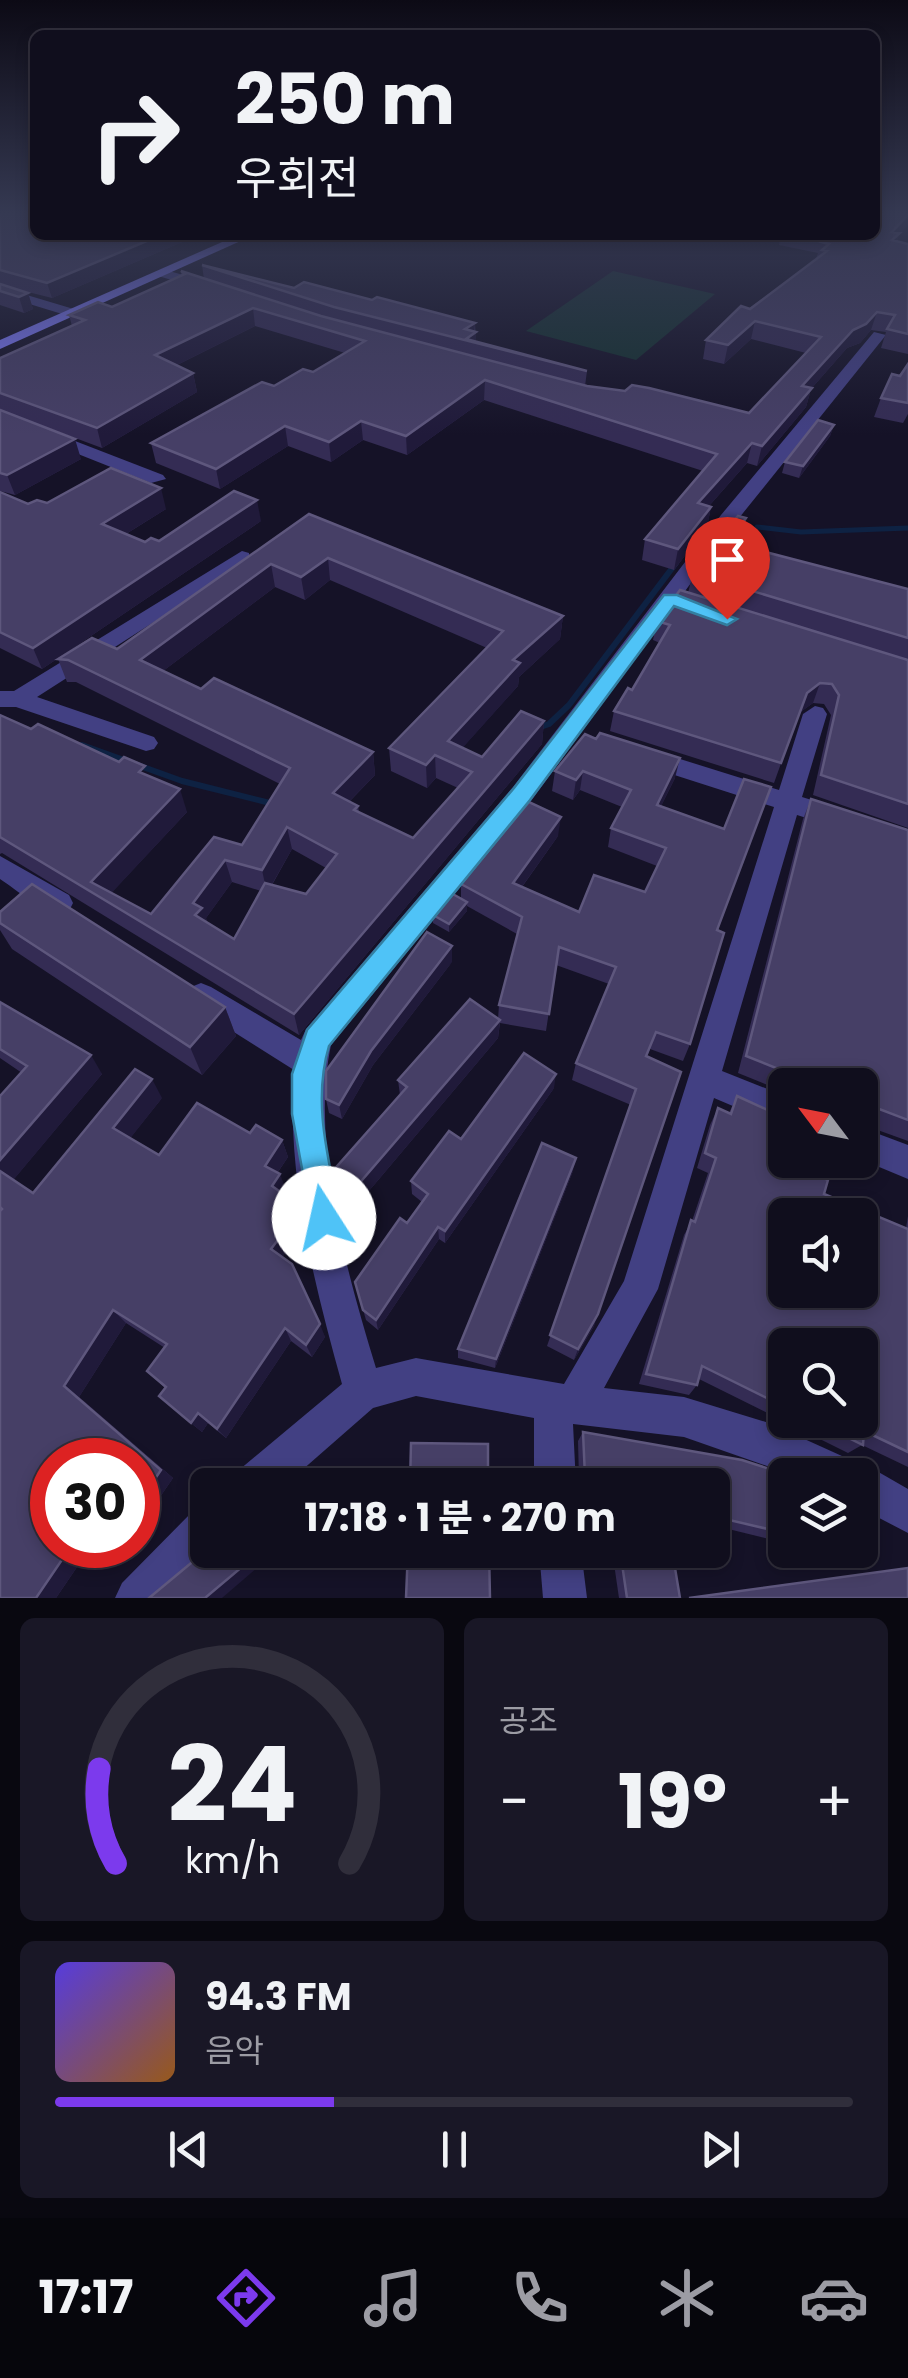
<!DOCTYPE html>
<html lang="ko">
<head>
<meta charset="utf-8">
<style>
	:root { --surface:#100e1d; --page:#191726; --text:#f1f3f6; --muted:#9c9ca4; --line:#302e3b; --accent:#7c3aed }
	body { margin:0; font-family:Poppins,"Noto Sans KR",sans-serif; background:var(--page); color:var(--text); height:100vh; display:flex; flex-direction:column; font-size:38px; white-space:nowrap }
	* { box-sizing:border-box; margin:0 }
	p { font-size:32px; color:var(--muted) }
	.icon { flex:none; width:55px; height:55px; fill:none; stroke:currentColor; stroke-width:2; stroke-linecap:round; stroke-linejoin:round }
	.map { position:relative; height:1598px; overflow:hidden }
	.drawer { display:flex; flex-direction:column; gap:20px; padding:20px; background:#090810; flex:1 }
	.drawer>* { flex:none }
	.hud { position:absolute; left:30px; top:30px; width:850px; height:210px; border-radius:15px; box-shadow:0 5px 15px #0003,0 0 0 2px var(--line); background:#100e1d; color:var(--text); overflow:hidden }
	.needle { width:65px; rotate:302deg }
	.fabs { position:absolute; left:768px; top:1068px; display:grid; gap:20px }
	.fabs a { display:grid; place-items:center; width:110px; height:110px; border-radius:15px; background:var(--surface); box-shadow:0 5px 15px #0003,0 0 0 2px var(--line); font-size:50px }
	.speed { position:absolute; left:30px; top:1438px; display:flex; gap:20px; font-size:50px; font-weight:700; text-align:center }
	.speed>* { display:grid; place-content:center; width:130px; height:130px; border-radius:50%; background:var(--surface); box-shadow:0 5px 15px #0003,0 0 0 2px var(--line); line-height:1 }
	.speed .limit { border:15px solid #d22; background:#fff; color:#111 }
	.pin { position:absolute; display:grid; place-items:center; width:85px; height:85px; color:#fff; margin:-102px -42px; border-radius:50% 50% 50% 0; rotate:-45deg; box-shadow:0 0 10px #0007 }
	.pin .icon { rotate:45deg }
	.me { position:absolute; width:110px; margin:-55px; rotate:350deg; stroke-linejoin:round; filter:drop-shadow(0 0 8px #0008) }
	.turn { display:flex; align-items:center; gap:35px; height:210px; padding:0 40px; font-size:45px }
	.turn .icon { width:130px; height:130px; stroke-width:2.5 }
	.turn b { display:block; font-size:70px; line-height:85px }
	.big { font-size:75px; font-weight:700; line-height:1.1 }
	.drawer .widget { flex:1; display:flex; flex-direction:column; justify-content:center; gap:15px; min-width:0; padding:0 35px; border-radius:15px; background:var(--page) }
	.drawer .dial { align-items:center; gap:0 }
	.dial svg { height:260px; overflow:visible; fill:none; stroke:var(--line); stroke-width:7; stroke-linecap:round; text-anchor:middle }
	.dial text { fill:var(--text); stroke:none }
	.song { display:flex; align-items:center; gap:30px }
	.cover { width:120px; height:120px; border-radius:15px; background:linear-gradient(135deg,hsl(250 70% 55%),hsl(30 70% 35%)) }
	.played { height:10px; border-radius:5px; background:linear-gradient(90deg,var(--accent) 35%,var(--line) 35%) }
	.keys { display:flex; justify-content:space-around; direction:ltr }
	.heat { display:flex; justify-content:space-between; align-items:center; font-size:55px; direction:ltr }
	.drawer .tiles { flex:1; display:grid; gap:20px; grid-template-columns:1fr 1fr }
	.widget:last-child { grid-column:span 2 }
	.trip { position:absolute; left:190px; top:1468px; width:540px; height:100px; border-radius:15px; background:var(--surface); box-shadow:0 5px 15px #0003,0 0 0 2px var(--line); font-weight:700; line-height:100px; text-align:center }
	.tabs { display:flex; height:160px; justify-content:space-around; align-items:center; background:#06060c; color:var(--muted) }
	.tabs .icon { width:70px; height:70px }
	.tabs .active { color:var(--accent) }
	.tabs b { font-size:45px; color:var(--text) }
	.map>svg:first-child { display:block }
	.green { fill:#153130 }
	.lines { fill:none; stroke-linecap:round; stroke-linejoin:round }
	.stream-far1 { stroke:#0e2243; stroke-width:5 }
	.stream { stroke:#0e2243; stroke-width:6 }
	.street { fill:#424083; fill-rule:evenodd }
	.secondary { fill:#7b78f6; fill-rule:evenodd }
	.wall { fill:#342c54; fill-rule:evenodd }
	.shaded-wall { fill:#201a3a }
	.building { fill:#463f66; stroke:#5e577d; stroke-width:2.5; fill-rule:evenodd }
	.route { fill:#4fc3f7; stroke:#337fa1; stroke-width:2.5 }
</style>
</head>
<body>
<div class="map">
<svg width="908" height="1598" viewBox="0 0 908 1598">
	<rect width="100%" height="100%" fill="#151227"/>
	<polygon class="green" points="613,271 715,294 636,360 526,331"/>
	<g class="lines">
		<polyline class="stream-far1" points="757,527 801,532 908,528"/>
		<g class="stream">
			<polyline points="535,729 549,724 569,705 676,563"/>
			<polyline points="82,745 182,781 274,804"/>
		</g>
		<g class="street">
			<polygon points="162,269 215,284 217,287 210,291 158,276"/>
			<polygon points="0,287 77,310 79,313 72,317 0,295"/>
			<path d="M874 332 886 335 735 523 531 801 331 1045C310 1144 347 1273 376 1368L416 1358 564 1384 624 1281 774 807 637 763 633 757 645 748 779 790 803 714 815 706 823 708 827 714 802 797 850 812 854 819 850 826 841 829 797 815 722 1071 785 1096V1128L714 1098 658 1289 604 1388 684 1397 769 1423 853 1461 856 1466 875 1470 908 1489V1533L860 1508V1475H793L684 1437 573 1424 576 1485H534V1418L416 1396 373 1408 285 1485H233L239 1470 342 1384C314 1283 286 1175 294 1070L191 1005 186 996 191 987 201 983 211 987 301 1040 306 1029 513 787 721 515Z"/>
			<polygon points="0,412 163,475 166,479 151,483 0,423"/>
			<polygon points="242,551 249,553 249,561 37,697 154,737 158,743 154,749 146,751 16,707 0,707 0,691 14,691"/>
			<path d="M0 856 69 895 73 903 69 911C47 918 19 891 0 879Z"/>
			<polygon points="860,1127 908,1145 908,1179 860,1159"/>
			<polygon points="208,1505 208,1550 214,1550 167,1598 115,1598 122,1583 193,1511"/>
			<polygon points="539,1550 581,1550 587,1598 543,1598"/>
		</g>
		<polygon class="secondary" points="238,235 254,235 0,349 0,340"/>
	</g>
	<g class="wall">
		<polygon points="0,211 196,236 52,298 8,287 28,293 33,309 24,313 0,305"/>
		<polygon points="781,235 899,235 897,241 908,244 908,354 881,348 886,332 871,330 860,343 847,348 811,389 806,407 757,466 747,463 709,506 711,507 707,527 674,570 642,560 645,539 703,471 484,400 407,455 363,440 331,462 288,446 220,489 156,463 151,443 274,386 313,372 345,353 255,326 177,365 193,373 197,392 102,448 0,410 0,358 72,326 69,315 112,307 181,276 181,271 204,279 202,265 294,288 372,300 475,323 476,342 587,371 585,386 749,413 806,353 751,339 724,364 703,359 706,340 816,259 818,253 779,245"/>
		<polygon points="908,364 908,414 903,423 874,417 881,398"/>
		<polygon points="0,410 81,459 15,495 0,491"/>
		<polygon points="834,425 830,436 799,478 782,473 785,462"/>
		<polygon points="0,492 28,504 166,509 126,534 145,542 159,541 261,521 42,669 0,648"/>
		<path d="M309 514 563 616 560 639 519 677 518 686 462 748 482 757 544 721 542 744 299 1035 2 853 0 854V715L31 729 149 776 187 812 111 893 151 914 242 845 280 784 76 682H67L58 659 117 649ZM330 580 487 648 389 748 391 771 427 788 436 778 458 788 413 838 359 812 358 806 350 801 375 775 373 752 201 689 163 671 275 587 305 600ZM292 849 326 868 306 894 272 885ZM232 882 261 891 234 939 207 923 206 918Z"/>
		<polygon points="741,538 740,539 748,547 908,589 908,828 813,795 831,715 824,704 813,703 799,713 774,783 610,731 614,711 632,690 660,643 653,640 657,621 688,593 693,573"/>
		<polygon points="585,734 675,778 661,806 717,930 690,1044 683,1061 650,1049 647,1057 594,1326 574,1360 547,1346 631,1105 572,1080 576,1063 609,984 556,965 546,1031 500,1023 498,1038 347,1217 339,1209 335,1194 400,1095 398,1080 498,1019 499,1005 517,934 467,906 467,911 449,932 433,923 433,915 461,899 461,884 558,836 522,887 579,912 645,892 657,866 608,847 611,828 622,807 580,790 573,800 552,791 555,771"/>
		<polygon points="811,799 908,830 908,1141 861,1124 860,1125 860,1085 785,1085 785,1092 738,1073 803,819"/>
		<polygon points="0,912 225,1007 236,1036 202,1075 12,949 0,930"/>
		<polygon points="452,962 373,1065 342,1119 329,1113 326,1099"/>
		<polygon points="0,1002 102,1074 13,1180 33,1193 162,1098 130,1138 159,1155 250,1133 282,1140 288,1157 278,1172 286,1190 284,1194 293,1201 299,1217 301,1231 282,1257 325,1337 312,1357 291,1341 226,1438 208,1423 202,1432 171,1407 165,1388 147,1371 165,1348 126,1323 79,1397 173,1478 149,1513 138,1507 138,1460 52,1545 92,1545 56,1598 0,1598 0,1096 22,1073 0,1058"/>
		<polygon points="554,1088 445,1243 439,1239 378,1330 366,1320 355,1282 407,1223 422,1202 412,1194 411,1181 461,1139"/>
		<path d="M737 1096 792 1163 824 1194 906 1228 908 1216V1467L862 1445 848 1453 699 1379 697 1385 689 1395 639 1384 684 1235 692 1221 708 1173 697 1168 710 1125 718 1108 729 1113ZM785 1345 860 1420H785Z"/>
		<polygon points="573,1171 495,1368 458,1358 458,1349"/>
		<polygon points="583,1432 785,1475 785,1543 712,1525 712,1485 571,1485 574,1481 579,1479 578,1441"/>
		<polygon points="612,1550 672,1550 680,1598 619,1598"/>
		<polygon points="816,1550 860,1550 865,1552 847,1557"/>
	</g>
	<g class="shaded-wall">
		<polygon points="908,215 908,225 899,235 895,250 892,232"/>
		<polygon points="161,235 196,236 52,298 47,283"/>
		<polygon points="28,293 33,309 24,313 19,297"/>
		<polygon points="253,308 255,326 159,374 155,355"/>
		<polygon points="877,312 871,330 860,343 847,348 811,389 806,407 757,466 762,446 802,386 853,330"/>
		<polygon points="755,321 751,339 724,364 728,345"/>
		<polygon points="475,323 474,333 476,332 476,343 465,341 465,329"/>
		<polygon points="193,373 197,392 102,448 97,428"/>
		<polygon points="485,380 484,400 407,455 406,436"/>
		<polygon points="361,421 363,440 331,462 329,442"/>
		<polygon points="834,425 830,436 799,478 803,466"/>
		<polygon points="285,426 288,446 220,489 216,469"/>
		<polygon points="75,439 81,459 15,495 7,475"/>
		<polygon points="752,443 747,463 694,523 698,503"/>
		<polygon points="161,488 166,509 108,545 102,524"/>
		<polygon points="257,500 261,521 42,669 33,648"/>
		<polygon points="711,507 707,527 674,570 678,549"/>
		<polygon points="746,518 741,538 728,556 733,537"/>
		<polygon points="328,558 330,580 305,600 301,577"/>
		<polygon points="271,564 275,587 147,683 140,660"/>
		<polygon points="563,616 560,639 519,677 518,686 450,762 448,741 513,660"/>
		<polygon points="820,683 813,703 799,713 807,693"/>
		<polygon points="544,721 542,744 299,1035 294,1014"/>
		<polygon points="373,752 375,775 336,815 333,793"/>
		<polygon points="435,755 436,778 427,788 426,765"/>
		<polygon points="680,758 675,778 652,824 657,805"/>
		<polygon points="583,771 580,790 573,800 576,780"/>
		<polygon points="180,789 187,812 105,900 91,882"/>
		<polygon points="561,817 558,836 511,902 513,883"/>
		<polygon points="287,827 292,849 267,893 262,870"/>
		<polygon points="225,860 232,882 206,918 209,930 195,915 193,903"/>
		<polygon points="467,902 467,911 449,932 449,924"/>
		<polygon points="452,946 452,962 373,1065 342,1119 339,1105 371,1051"/>
		<polygon points="225,1007 236,1036 202,1075 190,1047"/>
		<polygon points="500,1020 498,1038 347,1217 344,1201"/>
		<polygon points="91,1055 102,1074 10,1184 0,1174 0,1160"/>
		<polygon points="556,1074 554,1088 445,1243 445,1231"/>
		<polygon points="152,1079 162,1098 125,1145 113,1128"/>
		<polygon points="282,1140 288,1157 271,1182 265,1166"/>
		<polygon points="576,1158 573,1171 495,1368 496,1359"/>
		<polygon points="280,1174 286,1190 278,1202 272,1186"/>
		<polygon points="293,1201 299,1217 301,1231 278,1264 271,1249"/>
		<polygon points="438,1227 439,1239 378,1330 376,1320"/>
		<polygon points="113,1310 126,1323 79,1397 173,1478 149,1513 138,1507 64,1386"/>
		<polygon points="598,1314 594,1326 574,1360 578,1349"/>
		<polygon points="320,1324 325,1337 312,1357 306,1345"/>
		<polygon points="285,1328 291,1341 226,1438 217,1429"/>
		<polygon points="198,1413 208,1423 202,1432 191,1423"/>
		<polygon points="72,1545 92,1545 56,1598 36,1598"/>
		<polygon points="262,1550 278,1550 222,1598 205,1598"/>
	</g>
	<g class="building">
		<polygon points="0,211 35,211 35,235 161,235 47,283 0,270"/>
		<polygon points="875,211 908,211 908,215 892,232 900,233 892,240 908,244 908,334 887,329 895,315 877,312 866,324 853,330 802,386 812,388 762,446 752,443 698,503 711,507 678,549 645,539 717,454 485,380 406,436 361,421 329,442 285,426 216,469 151,443 262,382 274,386 303,369 313,372 365,341 253,308 155,355 193,373 97,428 0,393 0,358 85,320 69,315 98,302 112,307 185,274 181,271 321,316 587,386 625,391 632,385 649,388 749,413 821,337 755,321 728,345 706,340 741,306 750,309 827,251 822,250 829,244 821,242 827,237 815,235 875,235"/>
		<polygon points="202,265 294,288 304,282 372,300 377,297 475,323 465,329 476,332 466,339 587,371 334,307"/>
		<polygon points="0,284 28,293 19,297 0,291"/>
		<polygon points="908,364 908,403 881,398 892,374 900,376"/>
		<polygon points="0,410 75,439 7,475 0,473"/>
		<polygon points="818,420 834,425 803,466 785,462"/>
		<polygon points="111,468 161,488 102,524 145,542 151,538 159,541 234,491 257,500 33,648 0,632 0,492 28,504 37,500 47,503"/>
		<path d="M309 514 563 616 513 660 520 663 448 741 482 757 521 711 544 721 294 1014 0 837V715L31 729 38 724 119 762 124 757 145 766 139 772 180 789 91 882 151 914 214 837 242 845 290 768 68 660 58 659 92 638 117 649ZM328 558 503 631 389 748 426 765 435 755 472 772 413 838 354 810 358 806 333 793 373 752 214 678 201 689 140 660 271 564 301 577ZM287 827 337 854 306 894 265 883 234 939 195 915 202 908 193 903 225 860 262 870Z"/>
		<polygon points="738,516 746,518 733,537 750,542 746,547 908,589 908,638 693,573"/>
		<polygon points="680,590 908,660 908,804 821,775 839,695 832,684 820,683 807,693 781,763 614,711 628,688 632,690 670,625 657,621"/>
		<polygon points="600,733 680,758 657,805 724,829 744,779 771,787 717,930 724,933 690,1044 656,1032 646,1056 681,1072 598,1314 578,1349 550,1335 636,1089 576,1063 616,967 559,947 549,1014 499,1005 522,917 461,884 529,802 561,817 513,883 579,912 594,875 645,892 666,848 611,828 631,790 583,771 576,780 555,771 585,734 596,739"/>
		<polygon points="811,799 908,830 908,1120 874,1107 867,1114 860,1111 860,1085 802,1085 796,1076 746,1056"/>
		<polygon points="32,884 225,1007 190,1047 0,923 0,912"/>
		<polygon points="451,893 467,902 449,924 433,915"/>
		<polygon points="427,932 452,946 371,1051 339,1105 326,1099 326,1071"/>
		<polygon points="470,999 500,1020 344,1201 335,1194 332,1172 407,1087 398,1080"/>
		<polygon points="0,1002 91,1055 0,1160 0,1096 27,1066 0,1049"/>
		<polygon points="524,1053 556,1074 445,1231 438,1227 376,1320 363,1310 355,1282 400,1218 407,1223 428,1194 411,1181 449,1131 461,1139"/>
		<polygon points="135,1069 152,1079 113,1128 159,1155 197,1103 250,1133 256,1125 282,1140 265,1166 280,1174 272,1186 293,1201 296,1216 271,1249 292,1264 320,1324 306,1345 285,1328 217,1429 198,1413 191,1423 159,1396 166,1387 147,1371 167,1344 113,1310 64,1386 161,1470 138,1504 138,1460 52,1460 52,1545 72,1545 36,1598 0,1598 0,1211 2,1209 0,1207 0,1171 33,1193"/>
		<path d="M737 1096 785 1118V1160H793L792 1163 828 1180 824 1194 908 1229V1452L864 1431 863 1445 812 1420H860V1345H785V1407L702 1366 697 1385 646 1374 691 1220 695 1222 716 1158 705 1153 718 1108 731 1114ZM785 1215H860V1290H785Z"/>
		<polygon points="542,1143 576,1158 496,1359 458,1349"/>
		<polygon points="583,1432 742,1460 788,1475 785,1475 785,1533 712,1516 712,1485 574,1485 574,1481 585,1477"/>
		<polygon points="411,1443 488,1444 488,1485 410,1485"/>
		<polygon points="860,1499 866,1500 865,1552 855,1550 860,1550"/>
		<polygon points="208,1549 208,1550 262,1550 205,1598 149,1598"/>
		<polygon points="408,1550 489,1550 490,1598 406,1598"/>
		<polygon points="620,1550 672,1550 680,1598 627,1598"/>
		<polygon points="908,1568 908,1598 689,1598"/>
	</g>
	<linearGradient id="sky" x2="0" y2="1"><stop stop-color="#0c0a15"/><stop offset="0.49" stop-color="#353952"/><stop offset="1" stop-color="#353952" stop-opacity="0"/></linearGradient>
	<rect width="908" height="435" fill="url(#sky)"/>
	<path class="route" d="M664 595H677L737 619 727 625 674 606 530 800 329 1046C312 1103 329 1160 340 1218L335 1229 324 1234 313 1229 292 1114V1074L307 1030 514 788Z"/>
</svg>
<div class="fabs">
<a><svg class="needle" viewBox="-14 -14 28 28"><path d="M0-13l5 13h-10z" fill="#e53935"/><path d="M0 13l5-13h-10z" fill="#9c9ca4"/></svg></a>
<a><svg class="icon" aria-label="sound" viewBox="0 0 24 24"><path d="M4 9h4l5-4v14l-5-4H4zM17 9q2 3 0 6"/></svg></a>
<a><svg class="icon" aria-label="search" viewBox="0 0 24 24"><circle cx="10" cy="10" r="6"/><path d="M15 15l6 6"/></svg></a>
<a><svg class="icon" aria-label="layers" viewBox="0 0 24 24"><path d="M12 4l9 5-9 5-9-5zM3 14l9 5 9-5"/></svg></a>
</div>
<div class="speed"><div class="limit">30</div></div>
<div class="pin" style="left:727px;top:619px;background:#d93025"><svg class="icon" aria-label="arrive" viewBox="0 0 24 24"><path d="M6 21V4h12l-3 4 3 4H6"/></svg></div>
<svg class="me" style="left:324px;top:1218px" viewBox="-20 -20 40 40"><circle r="19" fill="#fff"/><path d="M0-13L10 11 0 6-10 11z" fill="#4fc3f7"/></svg>
<div class="trip">17:18 · 1 분 · 270 m</div>
<div class="hud">
<div class="turn"><svg class="icon" aria-label="right" viewBox="0 0 24 24"><path d="M7 20v-9h11M14 6l5 5-5 5"/></svg><div><b>250 m</b>우회전</div></div>
</div>
</div>
<section class="drawer">
<div class="tiles">
<div class="widget dial"><svg viewBox="0 0 100 80">
<path d="M14 69A42 42 0 1 1 86 69"/>
<path d="M14 69A42 42 0 0 1 9 40" stroke="#7c3aed"/>
<text x="50" y="56" font-size="32" font-weight="700">24</text>
<text x="50" y="72" font-size="11">km/h</text>
</svg></div>
<div class="widget"><p>공조</p>
<div class="heat"><a>−</a><b class="big">19°</b><a>+</a></div>
</div>
<div class="widget">
<div class="song"><i class="cover"></i><div><b>94.3 FM</b><p>음악</p></div></div>
<div class="played"></div>
<div class="keys"><svg class="icon" aria-label="previous" viewBox="0 0 24 24"><path d="M18 5L8 12l10 7zM5 5v14"/></svg><svg class="icon" aria-label="pause" viewBox="0 0 24 24"><path d="M8 5v14M16 5v14"/></svg><svg class="icon" aria-label="next" viewBox="0 0 24 24"><path d="M6 5l10 7-10 7zM19 5v14"/></svg></div>
</div>
</div>
</section>
<nav class="tabs">
<b>17:17</b>
<svg class="icon active" aria-label="directions" viewBox="0 0 24 24"><path d="M12 3l9 9-9 9-9-9zM9 14v-3h6M13 9l2 2-2 2"/></svg>
<svg class="icon" aria-label="music" viewBox="0 0 24 24"><path d="M9 18V5l10-2v13"/><circle cx="6" cy="18" r="3"/><circle cx="16" cy="16" r="3"/></svg>
<svg class="icon" aria-label="phone" viewBox="0 0 24 24"><path d="M5 4h4l2 5-3 2q2 4 5 5l2-3 5 2v4C11 20 4 13 5 4z"/></svg>
<svg class="icon" aria-label="climate" viewBox="0 0 24 24"><path d="M12 3v18M4 7l16 10M4 17L20 7"/></svg>
<svg class="icon" aria-label="car" viewBox="0 0 24 24"><path d="M5 17H2v-5l4-1 3-4h7l3 4 3 1v5h-3M9 17h6M6 11h13"/><circle cx="7" cy="17" r="2"/><circle cx="17" cy="17" r="2"/></svg>
</nav>
</body>
</html>
